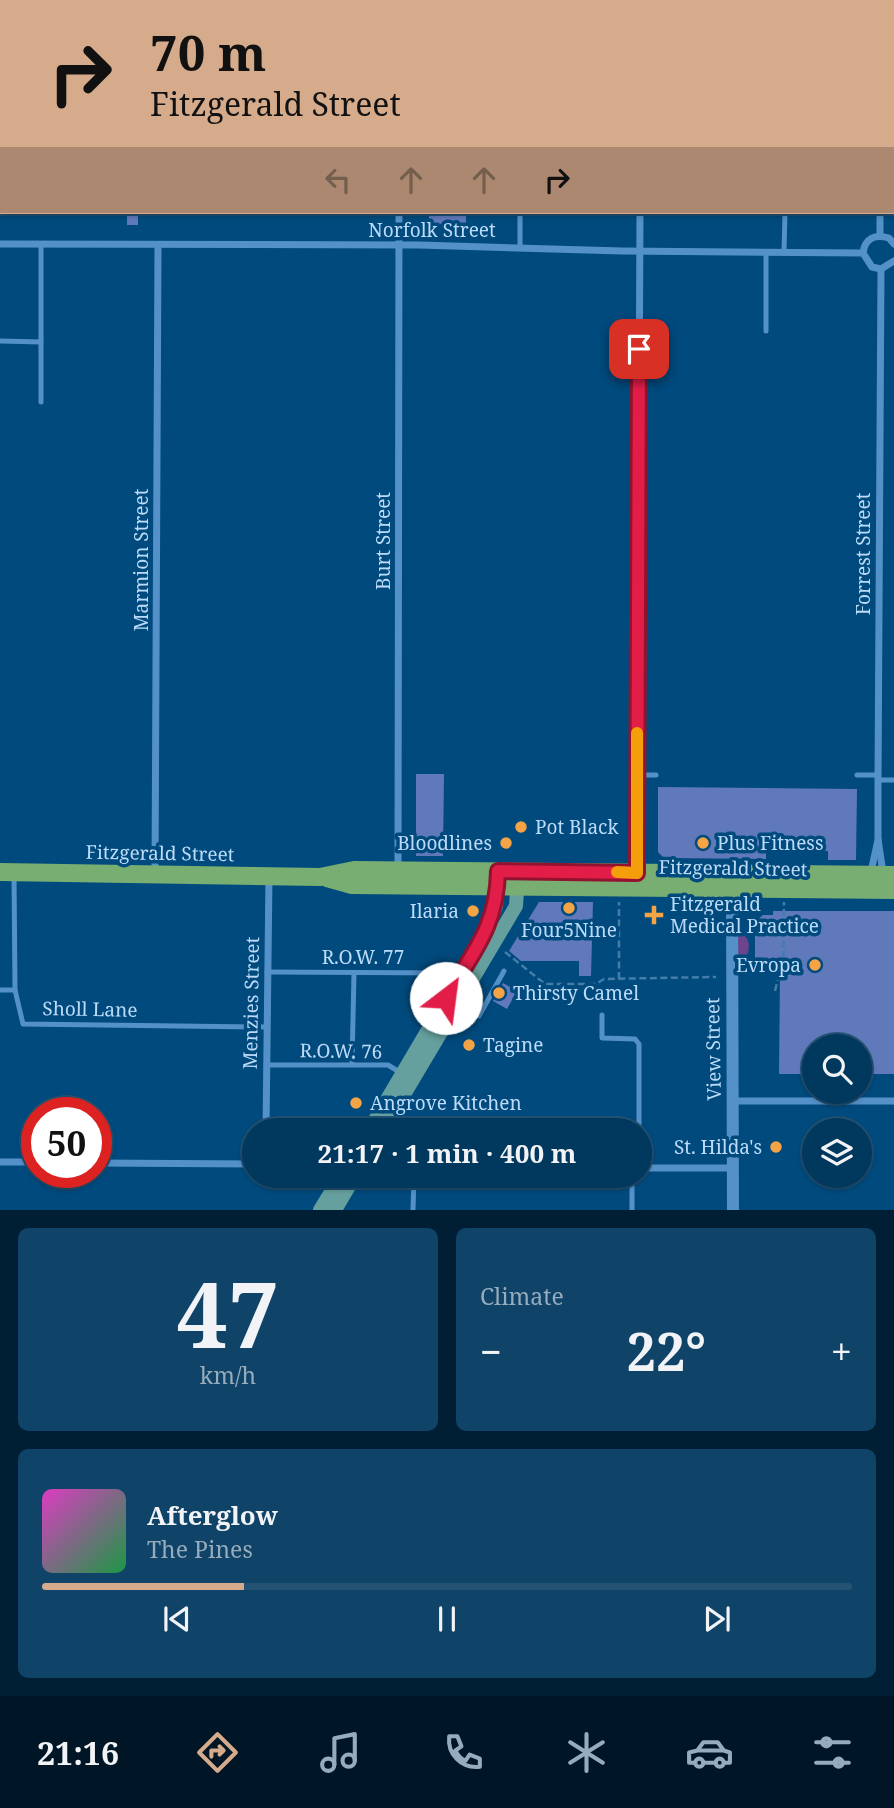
<!DOCTYPE html>
<html lang="en">
<head>
<meta charset="utf-8">
<style>
	:root { --surface:#01385e; --page:#0f4367; --text:#f1f3f6; --muted:#96acbc; --line:#235273; --accent:#d6ab8b }
	body { margin:0; font-family:"Noto Serif",serif; background:var(--page); color:var(--text); height:100vh; display:flex; flex-direction:column; font-size:26px; white-space:nowrap }
	* { box-sizing:border-box; margin:0 }
	p { font-size:23px; color:var(--muted) }
	.icon { flex:none; width:38px; height:38px; fill:none; stroke:currentColor; stroke-width:2; stroke-linecap:round; stroke-linejoin:round }
	.map { position:relative; height:1210px; overflow:hidden }
	.panel { display:flex; flex-direction:column; gap:18px; padding:18px; background:#011f34; flex:1 }
	.panel>* { flex:none }
	.hud { position:absolute; left:0px; top:0px; width:894px; height:214px; box-shadow:0 2px 5px #0004,0 0 0 2px var(--line); background:#d6ab8b; color:#111; overflow:hidden }
	.fabs { position:absolute; left:802px; top:1034px; display:grid; gap:14px }
	.fabs a { display:grid; place-items:center; width:70px; height:70px; border-radius:50%; background:var(--surface); box-shadow:0 2px 5px #0004,0 0 0 2px var(--line); font-size:35px }
	.speed { position:absolute; left:21px; top:1097px; display:flex; gap:14px; font-size:35px; font-weight:700; text-align:center }
	.speed>* { display:grid; place-content:center; width:91px; height:91px; border-radius:50%; background:var(--surface); box-shadow:0 2px 5px #0004,0 0 0 2px var(--line); line-height:1 }
	.speed .limit { border:10px solid #d22; background:#fff; color:#111 }
	.pin { position:absolute; display:grid; place-items:center; width:60px; height:60px; color:#fff; margin:-30px; border-radius:14px; box-shadow:0 4px 10px #0006 }
	.me { position:absolute; width:77px; margin:-38px; rotate:30deg; stroke-linejoin:round; filter:drop-shadow(0 0 5px #0008) }
	.turn { display:flex; align-items:center; gap:24px; height:147px; padding:0 35px; font-size:32px }
	.turn .icon { width:91px; height:91px; stroke-width:2.5 }
	.turn b { display:block; font-size:49px; line-height:60px }
	.lanes { display:flex; align-items:center; height:66px; padding:0 35px; background:#0003; justify-content:center; gap:35px; direction:ltr }
	.lanes .off { opacity:.35 }
	.big { font-size:52px; font-weight:700; line-height:1.1 }
	.panel .widget { flex:1; display:flex; flex-direction:column; justify-content:center; gap:10px; min-width:0; padding:0 24px; border-radius:10px; background:var(--page) }
	.panel .dial { align-items:center; gap:0 }
	.dial b { font-size:91px; line-height:1 }
	.song { display:flex; align-items:center; gap:21px }
	.cover { width:84px; height:84px; border-radius:10px; background:linear-gradient(135deg,hsl(310 70% 55%),hsl(140 70% 35%)) }
	.played { height:7px; border-radius:4px; background:linear-gradient(90deg,var(--accent) 25%,var(--line) 25%) }
	.keys { display:flex; justify-content:space-around; direction:ltr }
	.heat { display:flex; justify-content:space-between; align-items:center; font-size:38px; direction:ltr }
	.panel .tiles { flex:1; display:grid; gap:18px; grid-template-columns:1fr 1fr }
	.widget:last-child { grid-column:span 2 }
	.trip { position:absolute; left:242px; top:1118px; width:410px; height:70px; border-radius:35px; background:var(--surface); box-shadow:0 2px 5px #0004,0 0 0 2px var(--line); font-weight:700; line-height:70px; text-align:center }
	.menu { display:flex; height:112px; justify-content:space-around; align-items:center; background:#001626; color:var(--muted) }
	.menu .icon { width:49px; height:49px }
	.menu .selected { color:var(--accent) }
	.menu b { font-size:32px; color:var(--text) }
	.map>svg:first-child { display:block }
	.green { fill:#6b448d }
	.building { fill:#6079bb }
	.lines { fill:none; stroke-linecap:round; stroke-linejoin:round }
	.path { stroke:#437da8; stroke-width:2.5; stroke-dasharray:7 3.5; stroke-linecap:butt }
	.service { stroke:#5491c9; stroke-width:5 }
	.minor { stroke:#5491c9; stroke-width:7 }
	.tertiary { stroke:#5491c9; stroke-width:12 }
	.secondary { stroke:#66a09e; stroke-width:14 }
	.primary { stroke:#79ae72; stroke-width:18 }
	.route-casing { stroke:#92132f; stroke-width:18 }
	.route { stroke:#e11d48; stroke-width:12 }
	.slow { stroke:#f59e0b; stroke-width:12 }
	.poi-dot { fill:#f4a444; stroke:#014a7d; stroke-width:2.5 }
	.labels { text-anchor:middle; stroke-width:7; stroke-linejoin:round; paint-order:stroke }
	.street-label { font-size:19px; fill:#bcdbf8; stroke:#014a7d }
	.poi-label { font-size:19px; fill:#bcdbf8; stroke:#014a7d; text-anchor:start }
</style>
</head>
<body>
<div class="map">
<svg width="894" height="1210" viewBox="0 0 894 1210">
	<rect width="100%" height="100%" fill="#014a7d"/>
	<path class="green" d="M737 932C749 935 751 945 747 955L737 960Z"/>
	<g class="building">
		<rect x="127" y="212" width="11" height="13"/>
		<rect x="429" y="212" width="37" height="12"/>
		<polygon points="416,774 444,774 443,856 416,856"/>
		<polygon points="658,787 857,789 856,860 828,860 828,851 766,850 766,859 664,858 658,852"/>
		<polygon points="539,902 593,902 591,976 579,976 579,961 521,961 509,951"/>
		<polygon points="773,911 894,911 894,1074 859,1074 859,1046 814,1046 814,1074 779,1074 780,970 755,970 755,922 763,915 773,915"/>
		<polygon points="503,983 517,991 507,1009 493,1001"/>
	</g>
	<g class="lines">
		<g class="path">
			<polyline points="505,952 545,984 596,984 604,979 716,977"/>
			<polyline points="753,971 783,972"/>
			<polyline points="619,979 619,902"/>
			<polyline points="783,979 784,902"/>
			<polyline points="775,991 778,979 787,978"/>
		</g>
		<g class="service">
			<polyline points="41,244 41,402"/>
			<polyline points="520,246 520,212"/>
			<polyline points="784,252 785,212"/>
			<polyline points="766,331 766,252"/>
			<polyline points="0,341 41,342"/>
			<polyline points="637,775 656,775"/>
			<polyline points="857,775 878,775"/>
			<polyline points="878,780 894,780"/>
			<polyline points="14,875 15,990 23,1024 266,1027"/>
			<polyline points="267,972 448,973 458,978"/>
			<polyline points="0,990 15,990"/>
			<polyline points="602,1015 602,1038 635,1039 639,1044 639,1168"/>
			<polyline points="479,1016 504,971"/>
			<polyline points="266,1065 388,1065 401,1073"/>
			<polyline points="352,1065 354,973"/>
			<polyline points="632,1176 632,1210"/>
			<polyline points="413,1210 414,1176"/>
		</g>
		<g class="minor">
			<polyline points="98,2 99,0"/>
			<polyline points="401,2 401,0"/>
			<polyline points="642,2 642,0"/>
			<polyline points="883,2 883,0"/>
			<polyline points="0,98 2,97"/>
			<polyline points="880,235 880,212"/>
			<polyline points="0,244 419,245 622,251 863,253"/>
			<path d="M894 244 889 238C875 234 865 238 863 253L872 267 881 269 894 261"/>
			<polyline points="881,269 878,780 878,839 883,873"/>
			<polyline points="398,869 399,212"/>
			<polyline points="155,873 158,246"/>
			<polyline points="637,873 640,212"/>
			<polyline points="870,876 878,840"/>
			<polyline points="733,1101 894,1101"/>
			<polyline points="266,1130 269,876"/>
			<polyline points="0,1162 37,1162"/>
			<polyline points="96,1163 254,1164"/>
			<polyline points="639,1168 733,1168"/>
		</g>
		<polyline class="tertiary" points="732,889 733,1210"/>
		<g class="secondary">
			<polyline points="369,1130 488,928 496,906 498,879"/>
			<polyline points="383,1130 516,906 518,876"/>
			<polyline points="320,1210 341,1176"/>
			<polyline points="335,1210 355,1176"/>
		</g>
		<g class="primary">
			<polyline points="0,872 320,877 354,870 894,875"/>
			<polyline points="327,878 352,885 894,890"/>
		</g>
	</g>
	<g class="lines">
		<defs>
			<path id="route" d="M446 998C473 952 497 927 498 871L637 873 639 349"/>
		</defs>
		<use href="#route" class="route-casing"/>
		<use href="#route" class="route"/>
		<polyline class="slow" points="617,872 637,873 637,733"/>
	</g>
	<g class="poi-dot">
		<circle cx="521" cy="827" r="7"/>
		<circle cx="506" cy="843" r="7"/>
		<circle cx="703" cy="843" r="7"/>
		<circle cx="569" cy="908" r="7"/>
		<circle cx="473" cy="911" r="7"/>
		<path d="M650.5 904.5h7v7h7v7h-7v7h-7v-7h-7v-7h7z"/>
		<circle cx="815" cy="965" r="7"/>
		<circle cx="499" cy="993" r="7"/>
		<circle cx="469" cy="1045" r="7"/>
		<circle cx="356" cy="1103" r="7"/>
		<circle cx="776" cy="1147" r="7"/>
	</g>
	<g class="labels">
		<g class="street-label">
			<text x="432" y="237">Norfolk Street</text>
			<text transform="translate(383 541) rotate(-90)" y="7">Burt Street</text>
			<text transform="translate(863 554) rotate(-90)" y="7">Forrest Street</text>
			<text transform="translate(141 560) rotate(-90)" y="7">Marmion Street</text>
			<text transform="translate(160 853) rotate(1)" y="7">Fitzgerald Street</text>
			<text transform="translate(733 868) rotate(1)" y="7">Fitzgerald Street</text>
			<text x="363" y="964">R.O.W. 77</text>
			<text transform="translate(251 1003) rotate(-89)" y="7">Menzies Street</text>
			<text transform="translate(90 1009) rotate(1)" y="7">Sholl Lane</text>
			<text transform="translate(713 1049) rotate(-91)" y="7">View Street</text>
			<text transform="translate(341 1051) rotate(1)" y="7">R.O.W. 76</text>
		</g>
		<g class="poi-label">
			<text x="535" y="834">Pot Black</text>
			<text x="492" y="850" text-anchor="end">Bloodlines</text>
			<text x="717" y="850">Plus Fitness</text>
			<text x="670" y="911">Fitzgerald<tspan x="670" dy="22">Medical Practice</tspan></text>
			<text x="459" y="918" text-anchor="end">Ilaria</text>
			<text x="569" y="937" text-anchor="middle">Four5Nine</text>
			<text x="801" y="972" text-anchor="end">Evropa</text>
			<text x="513" y="1000">Thirsty Camel</text>
			<text x="483" y="1052">Tagine</text>
			<text x="370" y="1110">Angrove Kitchen</text>
			<text x="762" y="1154" text-anchor="end">St. Hilda's</text>
		</g>
	</g>
</svg>
<div class="fabs">
<a><svg class="icon" aria-label="search" viewBox="0 0 24 24"><circle cx="10" cy="10" r="6"/><path d="M15 15l6 6"/></svg></a>
<a><svg class="icon" aria-label="layers" viewBox="0 0 24 24"><path d="M12 4l9 5-9 5-9-5zM3 14l9 5 9-5"/></svg></a>
</div>
<div class="speed"><div class="limit">50</div></div>
<div class="pin" style="left:639px;top:349px;background:#d93025"><svg class="icon" aria-label="arrive" viewBox="0 0 24 24"><path d="M6 21V4h12l-3 4 3 4H6"/></svg></div>
<svg class="me" style="left:446px;top:998px" viewBox="-20 -20 40 40"><circle r="19" fill="#fff"/><path d="M0-13L10 11 0 6-10 11z" fill="#e11d48"/></svg>
<div class="trip">21:17 · 1 min · 400 m</div>
<div class="hud">
<div class="turn"><svg class="icon" aria-label="right" viewBox="0 0 24 24"><path d="M7 20v-9h11M14 6l5 5-5 5"/></svg><div><b>70 m</b>Fitzgerald Street</div></div>
<div class="lanes"><svg class="icon off" aria-label="left" viewBox="0 0 24 24"><path d="M17 20v-9H6M10 6l-5 5 5 5"/></svg><svg class="icon off" aria-label="ahead" viewBox="0 0 24 24"><path d="M12 20V5M6 11l6-6 6 6"/></svg><svg class="icon off" aria-label="ahead" viewBox="0 0 24 24"><path d="M12 20V5M6 11l6-6 6 6"/></svg><svg class="icon" aria-label="right" viewBox="0 0 24 24"><path d="M7 20v-9h11M14 6l5 5-5 5"/></svg></div>
</div>
</div>
<section class="panel">
<div class="tiles">
<div class="widget dial"><b>47</b><p>km/h</p></div>
<div class="widget"><p>Climate</p>
<div class="heat"><a>−</a><b class="big">22°</b><a>+</a></div>
</div>
<div class="widget">
<div class="song"><i class="cover"></i><div><b>Afterglow</b><p>The Pines</p></div></div>
<div class="played"></div>
<div class="keys"><svg class="icon" aria-label="previous" viewBox="0 0 24 24"><path d="M18 5L8 12l10 7zM5 5v14"/></svg><svg class="icon" aria-label="pause" viewBox="0 0 24 24"><path d="M8 5v14M16 5v14"/></svg><svg class="icon" aria-label="next" viewBox="0 0 24 24"><path d="M6 5l10 7-10 7zM19 5v14"/></svg></div>
</div>
</div>
</section>
<nav class="menu">
<b>21:16</b>
<svg class="icon selected" aria-label="directions" viewBox="0 0 24 24"><path d="M12 3l9 9-9 9-9-9zM9 14v-3h6M13 9l2 2-2 2"/></svg>
<svg class="icon" aria-label="music" viewBox="0 0 24 24"><path d="M9 18V5l10-2v13"/><circle cx="6" cy="18" r="3"/><circle cx="16" cy="16" r="3"/></svg>
<svg class="icon" aria-label="phone" viewBox="0 0 24 24"><path d="M5 4h4l2 5-3 2q2 4 5 5l2-3 5 2v4C11 20 4 13 5 4z"/></svg>
<svg class="icon" aria-label="climate" viewBox="0 0 24 24"><path d="M12 3v18M4 7l16 10M4 17L20 7"/></svg>
<svg class="icon" aria-label="car" viewBox="0 0 24 24"><path d="M5 17H2v-5l4-1 3-4h7l3 4 3 1v5h-3M9 17h6M6 11h13"/><circle cx="7" cy="17" r="2"/><circle cx="17" cy="17" r="2"/></svg>
<svg class="icon" aria-label="filters" viewBox="0 0 24 24"><path d="M4 7h16M4 17h16"/><circle cx="9" cy="7" r="2"/><circle cx="15" cy="17" r="2"/></svg>
</nav>
</body>
</html>
